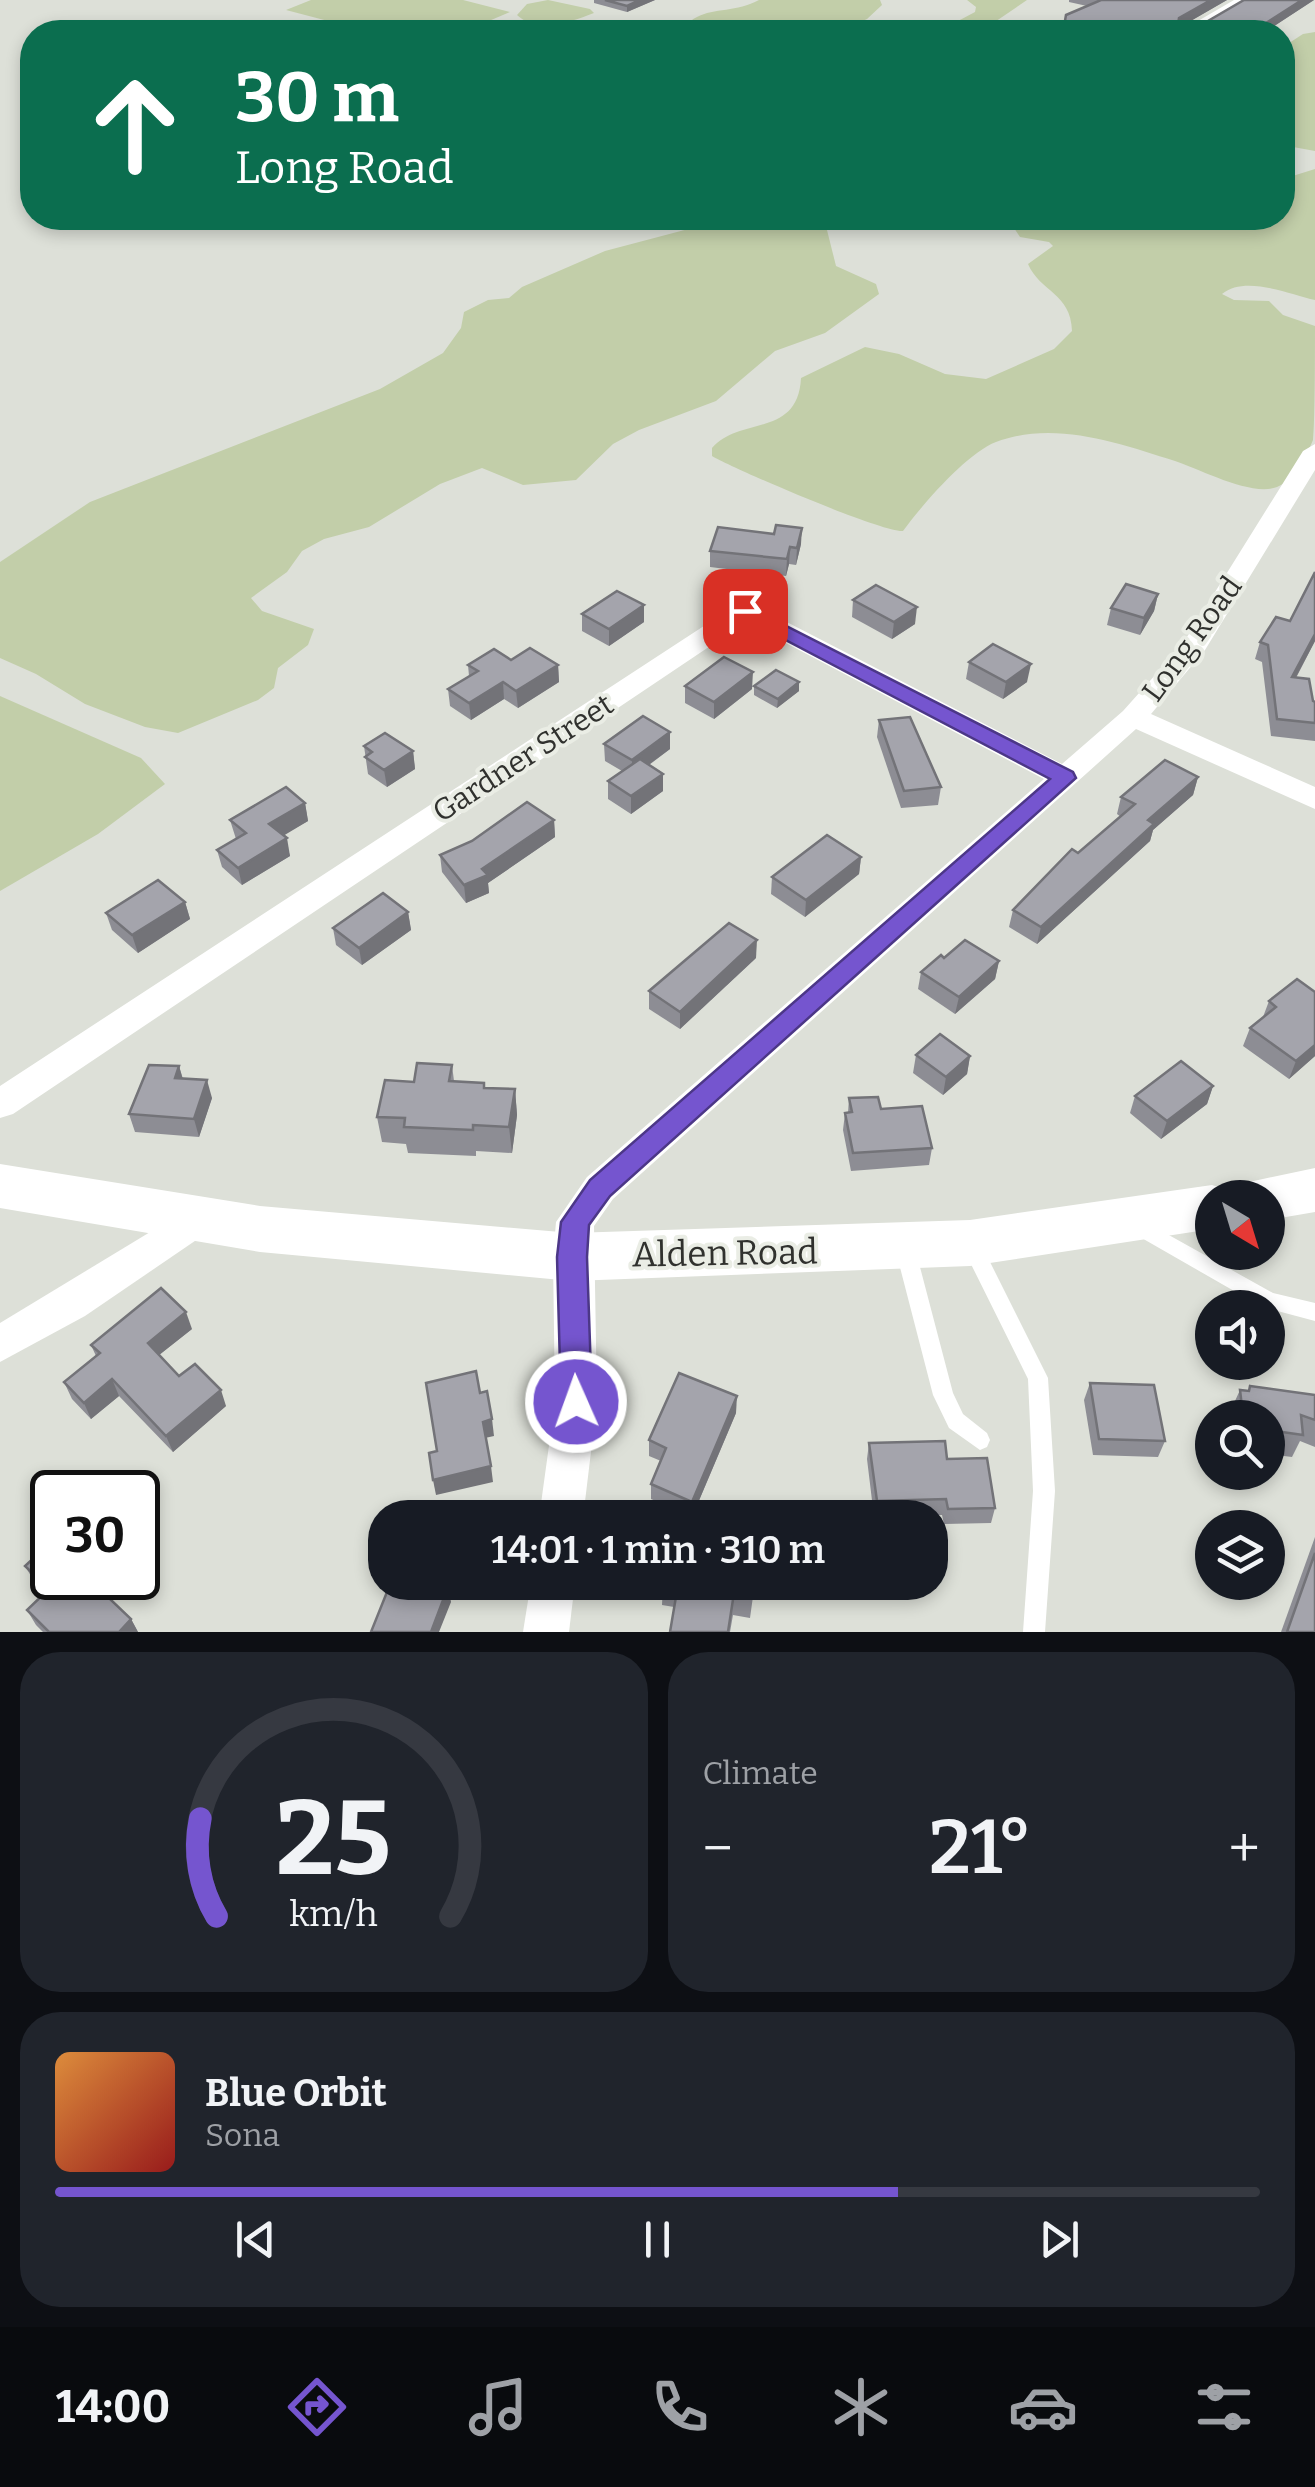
<!DOCTYPE html>
<html lang="en">
<head>
<meta charset="utf-8">
<style>
	:root { --surface:#171b24; --page:#20242c; --text:#f1f3f6; --muted:#9ea1a6; --line:#363941; --accent:#7555cf }
	body { margin:0; font-family:Bitter,serif; background:var(--page); color:var(--text); height:100vh; display:flex; flex-direction:column; font-size:38px; white-space:nowrap }
	* { box-sizing:border-box; margin:0 }
	p { font-size:32px; color:var(--muted) }
	.icon { flex:none; width:55px; height:55px; fill:none; stroke:currentColor; stroke-width:2; stroke-linecap:round; stroke-linejoin:round }
	.map { position:relative; height:1632px; overflow:hidden }
	.drawer { display:flex; flex-direction:column; gap:20px; padding:20px; background:#0d0f14; flex:1 }
	.drawer>* { flex:none }
	.banner { position:absolute; left:20px; top:20px; width:1275px; height:210px; border-radius:40px; box-shadow:0 5px 15px #0003; background:#0b6e4f; color:#fff; overflow:hidden }
	.needle { width:65px; rotate:142deg }
	.controls { position:absolute; left:1195px; top:1180px; display:grid; gap:20px }
	.controls a { display:grid; place-items:center; width:90px; height:90px; border-radius:50%; background:var(--surface); box-shadow:0 5px 15px #0003; font-size:50px }
	.speed { position:absolute; left:30px; top:1470px; display:flex; gap:20px; font-size:50px; font-weight:700; text-align:center }
	.speed>* { display:grid; place-content:center; width:130px; height:130px; border-radius:50%; background:var(--surface); box-shadow:0 5px 15px #0003; line-height:1 }
	.speed .limit { border:5px solid #111; border-radius:15px; background:#fff; color:#111 }
	.pin { position:absolute; display:grid; place-items:center; width:85px; height:85px; color:#fff; margin:-42px; border-radius:20px; box-shadow:0 5px 15px #0006 }
	.me { position:absolute; width:110px; margin:-55px; rotate:358deg; stroke-linejoin:round; filter:drop-shadow(0 0 8px #0008) }
	.turn { display:flex; align-items:center; gap:35px; height:210px; padding:0 50px; font-size:45px }
	.turn .icon { width:130px; height:130px; stroke-width:2.5 }
	.turn b { display:block; font-size:70px; line-height:85px }
	.big { font-size:75px; font-weight:600; line-height:1.1 }
	.drawer .card { flex:1; display:flex; flex-direction:column; justify-content:center; gap:15px; min-width:0; padding:0 35px; border-radius:40px; background:var(--page) }
	.drawer .dial { align-items:center; gap:0 }
	.dial svg { height:260px; overflow:visible; fill:none; stroke:var(--line); stroke-width:7; stroke-linecap:round; text-anchor:middle }
	.dial text { fill:var(--text); stroke:none }
	.song { display:flex; align-items:center; gap:30px }
	.cover { width:120px; height:120px; border-radius:15px; background:linear-gradient(135deg,hsl(30 70% 55%),hsl(0 70% 35%)) }
	.played { height:10px; border-radius:5px; background:linear-gradient(90deg,var(--accent) 70%,var(--line) 70%) }
	.keys { display:flex; justify-content:space-around; direction:ltr }
	.heat { display:flex; justify-content:space-between; align-items:center; font-size:55px; direction:ltr }
	.drawer .tiles { flex:1; display:grid; gap:20px; grid-template-columns:1fr 1fr }
	.card:last-child { grid-column:span 2 }
	.trip { position:absolute; left:368px; top:1500px; width:580px; height:100px; border-radius:40px; background:var(--surface); box-shadow:0 5px 15px #0003; font-weight:600; line-height:100px; text-align:center }
	.dock { display:flex; height:160px; justify-content:space-around; align-items:center; background:#090b0e; color:var(--muted) }
	.dock .icon { width:70px; height:70px }
	.dock .selected { color:var(--accent) }
	.dock b { font-size:45px; color:var(--text) }
	.map>svg:first-child { display:block }
	.green { fill:#c2cea9 }
	.lines { fill:none; stroke-linecap:round; stroke-linejoin:round }
	.service { fill:#fff; fill-rule:evenodd }
	.minor { fill:#fff; fill-rule:evenodd }
	.secondary { fill:#fff; fill-rule:evenodd }
	.wall { fill:#8d8d94 }
	.shaded-wall { fill:#737378 }
	.building { fill:#a4a4ac; stroke:#737378; stroke-width:2.5 }
	.route { fill:#7555cf; stroke:#4c3787; stroke-width:2.5 }
	.labels { text-anchor:middle; stroke-width:8; stroke-linejoin:round; paint-order:stroke }
	.street-label { font-size:30px; fill:#30312e; stroke:#eaede5 }
	.near-street-label { font-size:35px; fill:#30312e; stroke:#eaede5 }
</style>
</head>
<body>
<div class="map">
<svg width="1315" height="1632" viewBox="0 0 1315 1632">
	<rect width="100%" height="100%" fill="#dde0d8"/>
	<g class="green">
		<polygon points="311,0 463,0 510,12 463,32 370,32 286,10"/>
		<path d="M548 0 590 9 594 13C571 22 537 34 517 15L527 4Z"/>
		<path d="M759 0H880L882 5 867 19 839 32H671C685 31 686 22 697 17 714 8 737 12 759 0Z"/>
		<polygon points="967,0 1027,0 980,32 955,32 958,21 975,12 976,7"/>
		<polygon points="1315,32 1315,151 1282,145 1283,47 1303,34"/>
		<path d="M1315 169V300C1289 294 1245 275 1222 294L1234 300 1269 301 1283 315 1315 326C1315 351 1315 421 1313 440 1306 457 1294 480 1277 487 1251 497 1200 469 1175 461 1118 443 1054 420 996 442 967 453 922 505 903 531 883 533 736 470 712 456V448C740 416 798 438 801 378L865 347 899 354 945 374 986 379 1054 349 1072 331C1071 293 1040 292 1028 264L1053 246 1049 242 1020 237 1012 225 1072 218H1282L1283 179Z"/>
		<polygon points="730,218 824,218 836,266 876,284 879,294 825,333 775,351 716,401 639,430 613,444 576,480 523,485 482,468 440,484 369,527 324,539 302,551 287,572 251,598 262,611 314,629 308,645 278,668 274,688 258,700 178,733 145,727 85,704 36,674 0,658 0,562 90,502 380,389 443,353 461,328 464,312 488,300 509,298 522,287 605,251"/>
		<polygon points="0,696 141,758 165,784 98,834 0,891"/>
	</g>
	<g class="lines">
		<g class="service">
			<polygon points="1140,1219 1273,1293 1315,1303 1315,1321 1262,1307 1133,1233 1131,1227 1133,1221"/>
			<polygon points="972,1238 979,1240 1048,1378 1055,1491 1045,1632 1023,1632 1033,1491 1028,1379 962,1246 965,1240"/>
			<polygon points="905,1240 912,1242 915,1248 953,1393 963,1414 987,1433 990,1440 987,1447 980,1450 949,1428 933,1395 895,1248 898,1242"/>
		</g>
		<g class="minor">
			<polygon points="1234,0 1252,0 1197,32 1179,32"/>
			<polygon points="1315,444 1315,470 1205,650 1151,714 1315,787 1315,809 1136,729 613,1199 594,1226 597,1402 583,1518 539,1518 555,1402 553,1257 556,1222 587,1177 1044,779 746,622 13,1114 0,1118 0,1086 736,605 754,605 1062,764 1123,711 1182,645 1303,451"/>
			<polygon points="198,1203 211,1208 217,1219 211,1230 85,1316 0,1362 0,1323"/>
			<polygon points="531,1582 575,1582 569,1632 523,1632"/>
		</g>
		<g class="secondary">
			<polygon points="0,1164 260,1206 572,1233 970,1220 1212,1185 1231,1191 1234,1198 1212,1198 1212,1229 970,1266 572,1281 260,1252 0,1208"/>
			<polygon points="1315,1168 1315,1212 1268,1220 1268,1198 1242,1198 1249,1182"/>
		</g>
	</g>
	<g class="wall">
		<polygon points="594,0 655,0 627,12 594,3"/>
		<polygon points="1069,0 1227,0 1185,24 1201,25 1244,0 1314,0 1265,32 1063,32 1087,6 1069,2"/>
		<polygon points="801,544 796,565 789,564 786,576 710,567 710,551"/>
		<polygon points="1315,572 1315,641 1296,678 1313,701 1315,702 1315,741 1271,736 1262,662 1255,659 1260,642 1290,621"/>
		<polygon points="1158,594 1154,611 1140,635 1107,625 1111,608"/>
		<polygon points="853,600 915,624 892,639 852,617"/>
		<polygon points="582,614 644,622 609,646 582,631"/>
		<polygon points="511,660 558,665 559,682 518,708 504,699 471,720 450,706 448,689 469,676 468,665"/>
		<polygon points="969,662 1027,682 1003,699 966,679"/>
		<polygon points="799,682 799,691 777,708 754,695 754,686"/>
		<polygon points="685,686 752,689 714,719 685,703"/>
		<polygon points="879,720 941,787 938,805 901,808 877,737"/>
		<polygon points="670,732 670,749 649,765 663,791 631,814 608,799 608,781 622,771 605,761 604,744"/>
		<polygon points="364,746 413,751 415,769 387,787 368,774"/>
		<polygon points="1198,777 1193,795 1153,830 1150,841 1037,944 1009,927 1013,910 1121,817 1117,814 1121,797"/>
		<polygon points="305,803 308,821 283,835 290,856 242,885 222,867 217,850 236,839 230,820"/>
		<polygon points="554,820 555,837 488,883 489,893 466,903 442,872 440,855"/>
		<polygon points="861,857 859,874 805,917 771,894 772,877"/>
		<polygon points="185,902 190,919 138,953 112,930 106,913"/>
		<polygon points="408,912 411,930 362,965 336,945 333,928"/>
		<polygon points="756,958 680,1029 649,1009 649,991"/>
		<polygon points="944,958 999,961 995,979 955,1014 918,989 921,972"/>
		<polygon points="1315,992 1315,1056 1289,1079 1243,1046 1250,1028 1263,1017 1269,1001"/>
		<polygon points="916,1055 970,1056 967,1074 943,1095 913,1073"/>
		<polygon points="452,1065 454,1081 485,1088 515,1089 517,1115 512,1153 476,1151 476,1156 408,1153 406,1144 382,1142 377,1117 414,1082"/>
		<polygon points="179,1066 183,1079 212,1098 199,1137 135,1132 129,1114"/>
		<polygon points="1213,1086 1207,1104 1161,1139 1130,1113 1135,1096"/>
		<polygon points="849,1098 881,1109 932,1148 929,1165 851,1171 843,1130 845,1113 848,1113"/>
		<polygon points="192,1329 159,1355 179,1376 226,1406 173,1452 119,1396 91,1419 72,1399 64,1382 96,1356 91,1345"/>
		<polygon points="1090,1383 1165,1441 1158,1457 1093,1455 1084,1400"/>
		<polygon points="1250,1386 1315,1395 1315,1447 1300,1441 1292,1457 1268,1454 1268,1418 1230,1418 1230,1412 1240,1390 1248,1391"/>
		<polygon points="736,1413 692,1517 651,1499 651,1484 661,1461 649,1456 649,1440"/>
		<polygon points="869,1443 947,1459 995,1508 991,1523 944,1524 942,1515 874,1517 867,1459"/>
		<polygon points="1315,1537 1315,1632 1281,1632"/>
		<polygon points="25,1566 131,1619 138,1632 43,1632 36,1625 27,1610 46,1593 34,1581"/>
		<polygon points="663,1582 755,1582 750,1618 733,1615 730,1632 670,1632 674,1607 662,1605"/>
	</g>
	<g class="shaded-wall">
		<polygon points="640,0 655,0 627,12 627,6"/>
		<polygon points="1211,0 1227,0 1177,29 1179,18"/>
		<polygon points="1302,0 1314,0 1265,32 1246,32"/>
		<polygon points="802,528 801,544 796,565 797,548"/>
		<polygon points="790,547 789,564 786,576 787,559"/>
		<polygon points="1158,594 1154,611 1140,635 1144,618"/>
		<polygon points="644,605 644,622 609,646 609,629"/>
		<polygon points="917,607 915,624 892,639 894,622"/>
		<polygon points="1315,634 1315,641 1287,694 1292,677"/>
		<polygon points="1031,664 1027,682 1003,699 1006,682"/>
		<polygon points="558,665 559,682 518,708 516,691"/>
		<polygon points="753,672 752,689 714,719 714,702"/>
		<polygon points="503,682 504,699 471,720 469,703"/>
		<polygon points="799,682 799,691 777,708 778,699"/>
		<polygon points="670,732 670,749 632,777 632,760"/>
		<polygon points="413,751 415,769 387,787 384,770"/>
		<polygon points="663,774 663,791 631,814 631,796"/>
		<polygon points="1198,777 1193,795 1153,830 1150,841 1037,944 1041,927 1148,820"/>
		<polygon points="305,803 308,821 273,842 269,824"/>
		<polygon points="554,820 555,837 488,883 489,893 466,903 464,885 482,869"/>
		<polygon points="287,838 290,856 242,885 238,868"/>
		<polygon points="861,857 859,874 805,917 806,900"/>
		<polygon points="185,902 190,919 138,953 132,935"/>
		<polygon points="408,912 411,930 362,965 359,948"/>
		<polygon points="757,940 756,958 680,1029 680,1012"/>
		<polygon points="999,961 995,979 955,1014 959,997"/>
		<polygon points="1315,1045 1315,1056 1289,1079 1296,1061"/>
		<polygon points="970,1056 967,1074 943,1095 946,1077"/>
		<polygon points="179,1066 184,1084 175,1078"/>
		<polygon points="207,1080 212,1098 199,1137 194,1119"/>
		<polygon points="1213,1086 1207,1104 1161,1139 1167,1121"/>
		<polygon points="515,1089 517,1115 512,1153 509,1127"/>
		<polygon points="186,1312 192,1329 154,1359 148,1343"/>
		<polygon points="112,1379 119,1396 91,1419 84,1403"/>
		<polygon points="221,1390 226,1406 173,1452 166,1436"/>
		<polygon points="737,1396 736,1413 692,1517 692,1502"/>
		<polygon points="492,1419 494,1436 485,1438 483,1422"/>
		<polygon points="491,1466 493,1482 436,1495 433,1480"/>
		<polygon points="448,1587 451,1602 439,1632 431,1632"/>
		<polygon points="131,1619 138,1632 119,1632"/>
	</g>
	<g class="building">
		<polygon points="605,0 640,0 627,6"/>
		<polygon points="1101,0 1211,0 1179,18 1178,24 1201,25 1244,0 1302,0 1266,23 1246,32 1063,32 1066,15"/>
		<polygon points="776,525 802,528 797,548 790,547 787,559 710,551 718,527 774,534"/>
		<polygon points="1315,572 1315,634 1292,677 1309,679 1313,701 1315,702 1315,723 1277,719 1268,645 1260,642 1276,617 1290,621"/>
		<polygon points="1126,584 1158,594 1144,618 1111,608"/>
		<polygon points="876,585 917,607 894,622 853,600"/>
		<polygon points="617,591 644,605 609,629 582,614"/>
		<polygon points="993,644 1031,664 1006,682 969,662"/>
		<polygon points="530,648 558,665 516,691 503,682 469,703 448,689 478,671 468,665 494,649 511,660"/>
		<polygon points="724,657 753,672 714,702 685,686"/>
		<polygon points="776,670 799,682 778,699 754,686"/>
		<polygon points="643,716 670,732 632,760 604,744"/>
		<polygon points="910,717 941,787 904,791 879,720"/>
		<polygon points="385,733 413,751 384,770 365,757 372,752 364,746"/>
		<polygon points="640,759 663,774 631,796 608,781"/>
		<polygon points="1165,760 1198,777 1148,820 1154,824 1041,927 1013,910 1072,849 1078,853 1135,804 1121,797"/>
		<polygon points="286,787 305,803 269,824 287,838 238,868 217,850 246,833 230,820"/>
		<polygon points="527,802 554,820 482,869 488,875 464,885 440,855 472,841"/>
		<polygon points="827,835 861,857 806,900 772,877"/>
		<polygon points="158,880 185,902 132,935 106,913"/>
		<polygon points="383,893 408,912 359,948 333,928"/>
		<polygon points="729,923 757,940 680,1012 649,991"/>
		<polygon points="965,940 999,961 959,997 921,972 941,955 944,958"/>
		<polygon points="1297,979 1315,992 1315,1045 1296,1061 1250,1028 1276,1007 1269,1001"/>
		<polygon points="940,1034 970,1056 946,1077 916,1055"/>
		<polygon points="1181,1061 1213,1086 1167,1121 1135,1096"/>
		<polygon points="417,1063 452,1065 449,1081 484,1083 484,1088 515,1089 509,1127 473,1125 473,1130 404,1127 405,1118 377,1117 385,1080 414,1082"/>
		<polygon points="149,1065 179,1066 175,1078 207,1080 194,1119 129,1114"/>
		<polygon points="878,1097 881,1109 922,1106 932,1148 853,1153 845,1113 852,1112 849,1098"/>
		<polygon points="161,1288 186,1312 148,1343 179,1376 195,1364 221,1390 166,1436 112,1379 84,1403 64,1382 100,1353 91,1345"/>
		<polygon points="476,1371 480,1393 487,1391 492,1419 483,1422 491,1466 433,1480 429,1453 437,1451 426,1383"/>
		<polygon points="679,1373 737,1396 692,1502 651,1484 666,1448 649,1440"/>
		<polygon points="1090,1383 1154,1385 1165,1441 1099,1439"/>
		<polygon points="1250,1386 1315,1395 1315,1420 1301,1415 1303,1435 1268,1430 1268,1418 1254,1418 1243,1415 1240,1390 1249,1391"/>
		<polygon points="945,1441 947,1459 987,1458 995,1508 948,1509 946,1499 877,1501 869,1443"/>
		<polygon points="412,1513 428,1518 410,1518"/>
		<polygon points="51,1542 52,1543 52,1578 88,1578 131,1619 119,1632 49,1632 27,1610 49,1589 25,1566"/>
		<polygon points="1315,1553 1315,1632 1287,1632"/>
		<polygon points="391,1582 434,1582 448,1587 431,1632 371,1632"/>
		<polygon points="754,1582 752,1596 734,1593 728,1632 670,1632 678,1585 663,1582"/>
	</g>
	<polygon class="route" points="745,605 1073,772 1076,778 610,1196 589,1225 587,1257 592,1402 588,1412 576,1417 565,1412 561,1402 557,1257 561,1222 590,1180 1050,779 738,615 738,607"/>
	<g class="labels">
		<g class="street-label">
			<text transform="translate(1192 639) rotate(-54)" y="10">Long Road</text>
			<text transform="translate(523 758) rotate(-33)" y="10">Gardner Street</text>
		</g>
		<g class="near-street-label">
			<text transform="translate(725 1253) rotate(-1)" y="12">Alden Road</text>
		</g>
	</g>
</svg>
<div class="controls">
<a><svg class="needle" viewBox="-14 -14 28 28"><path d="M0-13l5 13h-10z" fill="#e53935"/><path d="M0 13l5-13h-10z" fill="#9ea1a6"/></svg></a>
<a><svg class="icon" aria-label="sound" viewBox="0 0 24 24"><path d="M4 9h4l5-4v14l-5-4H4zM17 9q2 3 0 6"/></svg></a>
<a><svg class="icon" aria-label="search" viewBox="0 0 24 24"><circle cx="10" cy="10" r="6"/><path d="M15 15l6 6"/></svg></a>
<a><svg class="icon" aria-label="layers" viewBox="0 0 24 24"><path d="M12 4l9 5-9 5-9-5zM3 14l9 5 9-5"/></svg></a>
</div>
<div class="speed"><div class="limit">30</div></div>
<div class="pin" style="left:745px;top:611px;background:#d93025"><svg class="icon" aria-label="arrive" viewBox="0 0 24 24"><path d="M6 21V4h12l-3 4 3 4H6"/></svg></div>
<svg class="me" style="left:576px;top:1402px" viewBox="-20 -20 40 40"><circle r="17" fill="#7555cf" stroke="#fff" stroke-width="3"/><path d="M0-11L8 9 0 5-8 9z" fill="#fff"/></svg>
<div class="trip">14:01 · 1 min · 310 m</div>
<div class="banner">
<div class="turn"><svg class="icon" aria-label="ahead" viewBox="0 0 24 24"><path d="M12 20V5M6 11l6-6 6 6"/></svg><div><b>30 m</b>Long Road</div></div>
</div>
</div>
<section class="drawer">
<div class="tiles">
<div class="card dial"><svg viewBox="0 0 100 80">
<path d="M14 69A42 42 0 1 1 86 69"/>
<path d="M14 69A42 42 0 0 1 9 39" stroke="#7555cf"/>
<text x="50" y="56" font-size="32" font-weight="700">25</text>
<text x="50" y="72" font-size="11">km/h</text>
</svg></div>
<div class="card"><p>Climate</p>
<div class="heat"><a>−</a><b class="big">21°</b><a>+</a></div>
</div>
<div class="card">
<div class="song"><i class="cover"></i><div><b>Blue Orbit</b><p>Sona</p></div></div>
<div class="played"></div>
<div class="keys"><svg class="icon" aria-label="previous" viewBox="0 0 24 24"><path d="M18 5L8 12l10 7zM5 5v14"/></svg><svg class="icon" aria-label="pause" viewBox="0 0 24 24"><path d="M8 5v14M16 5v14"/></svg><svg class="icon" aria-label="next" viewBox="0 0 24 24"><path d="M6 5l10 7-10 7zM19 5v14"/></svg></div>
</div>
</div>
</section>
<nav class="dock">
<b>14:00</b>
<svg class="icon selected" aria-label="directions" viewBox="0 0 24 24"><path d="M12 3l9 9-9 9-9-9zM9 14v-3h6M13 9l2 2-2 2"/></svg>
<svg class="icon" aria-label="music" viewBox="0 0 24 24"><path d="M9 18V5l10-2v13"/><circle cx="6" cy="18" r="3"/><circle cx="16" cy="16" r="3"/></svg>
<svg class="icon" aria-label="phone" viewBox="0 0 24 24"><path d="M5 4h4l2 5-3 2q2 4 5 5l2-3 5 2v4C11 20 4 13 5 4z"/></svg>
<svg class="icon" aria-label="climate" viewBox="0 0 24 24"><path d="M12 3v18M4 7l16 10M4 17L20 7"/></svg>
<svg class="icon" aria-label="car" viewBox="0 0 24 24"><path d="M5 17H2v-5l4-1 3-4h7l3 4 3 1v5h-3M9 17h6M6 11h13"/><circle cx="7" cy="17" r="2"/><circle cx="17" cy="17" r="2"/></svg>
<svg class="icon" aria-label="filters" viewBox="0 0 24 24"><path d="M4 7h16M4 17h16"/><circle cx="9" cy="7" r="2"/><circle cx="15" cy="17" r="2"/></svg>
</nav>
</body>
</html>
